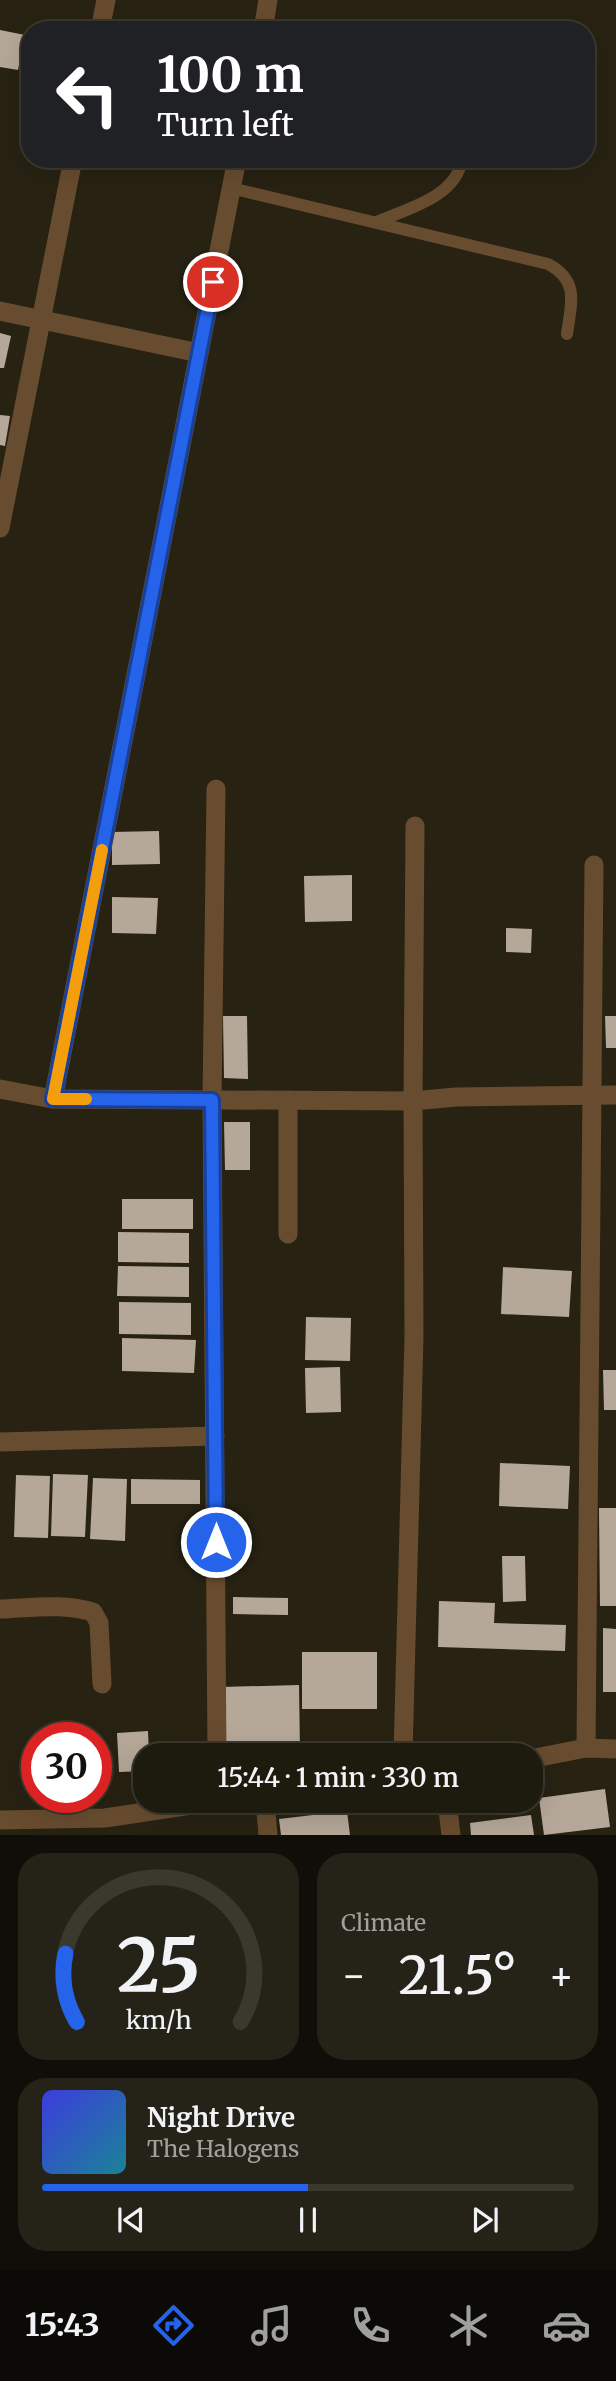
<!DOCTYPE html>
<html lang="en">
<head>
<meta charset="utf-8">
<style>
	:root { --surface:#1d1a0e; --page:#252317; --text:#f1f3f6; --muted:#a0a19e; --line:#3b382e; --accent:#2563eb }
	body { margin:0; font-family:Merriweather,serif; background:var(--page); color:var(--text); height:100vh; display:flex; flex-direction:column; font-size:26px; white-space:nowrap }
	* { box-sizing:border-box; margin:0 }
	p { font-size:23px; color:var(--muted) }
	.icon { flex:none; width:38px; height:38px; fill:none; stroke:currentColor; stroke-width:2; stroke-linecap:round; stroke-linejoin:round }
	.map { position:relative; height:1835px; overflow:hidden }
	.details { display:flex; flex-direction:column; gap:18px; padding:18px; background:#100e08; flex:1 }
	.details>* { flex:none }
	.banner { position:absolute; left:21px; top:21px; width:574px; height:147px; border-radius:28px; box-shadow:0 7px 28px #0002,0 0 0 2px var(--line); background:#202124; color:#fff; overflow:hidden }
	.speed { position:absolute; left:21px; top:1722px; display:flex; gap:14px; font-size:35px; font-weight:700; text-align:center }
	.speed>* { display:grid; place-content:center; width:91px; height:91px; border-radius:50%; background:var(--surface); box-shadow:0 7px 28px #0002,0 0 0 2px var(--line); line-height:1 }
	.speed .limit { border:10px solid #d22; background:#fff; color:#111 }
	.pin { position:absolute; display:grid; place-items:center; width:60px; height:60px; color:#fff; margin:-30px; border:4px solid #fff; border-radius:50%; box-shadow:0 2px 7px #0007 }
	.me { position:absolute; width:77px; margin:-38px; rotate:0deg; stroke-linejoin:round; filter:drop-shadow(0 0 5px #0008) }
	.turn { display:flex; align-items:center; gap:24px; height:147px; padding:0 21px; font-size:32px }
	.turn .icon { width:91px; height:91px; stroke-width:2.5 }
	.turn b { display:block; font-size:49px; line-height:60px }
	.big { font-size:52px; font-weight:600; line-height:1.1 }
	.details .card { flex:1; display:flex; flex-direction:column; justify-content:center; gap:10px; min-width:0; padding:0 24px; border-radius:28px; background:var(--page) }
	.details .dial { align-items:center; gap:0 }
	.dial svg { height:182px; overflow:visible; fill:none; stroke:var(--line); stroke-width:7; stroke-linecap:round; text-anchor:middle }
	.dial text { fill:var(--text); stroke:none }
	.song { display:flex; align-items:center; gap:21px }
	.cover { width:84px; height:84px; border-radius:10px; background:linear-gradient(135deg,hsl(240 70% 55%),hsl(190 70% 35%)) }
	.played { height:7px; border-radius:4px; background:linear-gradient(90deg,var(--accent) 50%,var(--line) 50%) }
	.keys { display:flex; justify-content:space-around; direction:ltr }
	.heat { display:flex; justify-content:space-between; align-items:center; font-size:38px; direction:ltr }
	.details .tiles { flex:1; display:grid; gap:18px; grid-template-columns:1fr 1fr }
	.card:last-child { grid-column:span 2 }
	.trip { position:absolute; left:133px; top:1743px; width:410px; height:70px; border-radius:28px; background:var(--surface); box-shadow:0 7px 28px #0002,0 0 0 2px var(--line); font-weight:600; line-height:70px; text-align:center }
	.dock { display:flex; height:112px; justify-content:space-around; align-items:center; background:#0c0a06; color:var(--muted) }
	.dock .icon { width:49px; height:49px }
	.dock .selected { color:var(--accent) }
	.dock b { font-size:32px; color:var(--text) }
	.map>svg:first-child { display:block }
	.building { fill:#b6a898 }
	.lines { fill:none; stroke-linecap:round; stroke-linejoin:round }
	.service { stroke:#684c2f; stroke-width:12 }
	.minor { stroke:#684c2f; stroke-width:19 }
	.route-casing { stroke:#184099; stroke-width:18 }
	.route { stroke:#2563eb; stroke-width:12 }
	.slow { stroke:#f59e0b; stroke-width:12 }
</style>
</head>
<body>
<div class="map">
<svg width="616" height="1835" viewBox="0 0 616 1835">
	<rect width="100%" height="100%" fill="#272212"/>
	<g class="building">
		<polygon points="0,30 25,35 18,70 0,67"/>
		<polygon points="0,333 11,336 4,368 0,368"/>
		<polygon points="0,415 10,416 5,446 0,445"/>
		<polygon points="159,831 160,864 112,865 112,832"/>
		<polygon points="352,875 352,921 305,922 304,876"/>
		<polygon points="112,897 158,898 156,934 112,933"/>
		<polygon points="506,928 532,929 531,953 506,952"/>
		<polygon points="223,1016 247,1016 248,1079 224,1078"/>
		<polygon points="605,1016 616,1016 616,1048 606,1048"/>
		<polygon points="224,1122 250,1122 250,1170 225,1170"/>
		<rect x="122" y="1199" width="71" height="30"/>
		<polygon points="118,1232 189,1233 189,1263 118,1262"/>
		<polygon points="118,1266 189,1267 189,1297 117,1296"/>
		<polygon points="503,1267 572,1271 569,1317 501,1314"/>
		<polygon points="119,1302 191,1303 191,1335 119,1334"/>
		<polygon points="306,1317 351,1318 350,1361 305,1360"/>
		<polygon points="122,1338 196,1340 194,1373 122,1371"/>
		<polygon points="340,1367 341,1412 306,1413 305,1368"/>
		<polygon points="603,1370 616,1370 616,1410 604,1410"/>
		<polygon points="500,1463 570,1466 568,1509 499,1506"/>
		<polygon points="53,1474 88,1475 85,1537 51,1536"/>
		<polygon points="16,1475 50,1476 48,1538 14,1537"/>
		<polygon points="93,1478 127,1479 125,1541 90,1539"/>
		<polygon points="131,1479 200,1480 200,1504 131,1504"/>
		<polygon points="599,1508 616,1508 616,1606 600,1606"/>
		<polygon points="502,1556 525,1556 526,1601 503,1602"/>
		<polygon points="233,1597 288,1598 288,1615 233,1614"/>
		<polygon points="439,1601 495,1603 494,1623 566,1625 565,1651 438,1647"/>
		<polygon points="603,1628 616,1629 616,1692 603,1692"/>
		<rect x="302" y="1652" width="75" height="57"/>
		<polygon points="299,1685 300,1753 223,1755 221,1687"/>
		<polygon points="148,1731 149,1755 145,1755 145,1771 119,1772 117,1733"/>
		<polygon points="605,1789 610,1827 544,1835 539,1798"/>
		<polygon points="347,1811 350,1835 281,1835 279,1819"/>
		<polygon points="531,1815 534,1835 471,1835 470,1823"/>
	</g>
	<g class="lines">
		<g class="service">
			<path d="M231 188 548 264C580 281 571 303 567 334"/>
			<path d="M377 222C406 209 457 197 462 159"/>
		</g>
		<g class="minor">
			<polyline points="100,30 106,0"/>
			<polyline points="263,30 268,0"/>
			<polyline points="0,311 199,353"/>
			<polyline points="0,528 73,159"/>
			<polyline points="216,789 212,1100 217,1755"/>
			<polyline points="415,826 413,1101 456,1097 616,1095"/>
			<polyline points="0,1089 53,1099 237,159"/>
			<polyline points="53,1099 413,1101 414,1336 403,1755"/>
			<polyline points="288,1100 288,1234"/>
			<polyline points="0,1442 215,1436"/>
			<path d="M0 1609C30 1608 64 1603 93 1612L99 1623 102 1684"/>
			<polyline points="586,1748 594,865"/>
			<polyline points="530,1759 586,1748 616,1749"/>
			<polyline points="265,1801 268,1835"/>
			<polyline points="447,1801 451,1835"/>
			<polyline points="0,1820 105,1818 218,1801"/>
		</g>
	</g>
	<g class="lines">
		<defs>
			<polyline id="route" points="213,282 53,1099 212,1100 216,1542"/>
		</defs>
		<use href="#route" class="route-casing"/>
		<use href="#route" class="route"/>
		<polyline class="slow" points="86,1099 53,1099 102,850"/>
	</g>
</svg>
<div class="speed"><div class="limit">30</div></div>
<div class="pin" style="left:213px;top:282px;background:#d93025"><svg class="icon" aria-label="arrive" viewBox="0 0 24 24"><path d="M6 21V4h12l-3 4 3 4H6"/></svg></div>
<svg class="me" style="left:216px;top:1542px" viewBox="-20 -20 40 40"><circle r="17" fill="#2563eb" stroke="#fff" stroke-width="3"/><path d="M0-11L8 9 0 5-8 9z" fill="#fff"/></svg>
<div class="trip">15:44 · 1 min · 330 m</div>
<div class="banner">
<div class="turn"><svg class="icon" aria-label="left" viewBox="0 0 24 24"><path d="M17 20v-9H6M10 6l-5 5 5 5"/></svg><div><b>100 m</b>Turn left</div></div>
</div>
</div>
<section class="details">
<div class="tiles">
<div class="card dial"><svg viewBox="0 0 100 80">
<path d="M14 69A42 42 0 1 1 86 69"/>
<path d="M14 69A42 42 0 0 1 9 39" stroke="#2563eb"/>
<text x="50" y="56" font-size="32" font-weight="700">25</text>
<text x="50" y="72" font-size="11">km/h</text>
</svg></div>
<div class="card"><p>Climate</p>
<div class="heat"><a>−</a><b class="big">21.5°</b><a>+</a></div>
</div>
<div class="card">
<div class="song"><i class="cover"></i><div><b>Night Drive</b><p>The Halogens</p></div></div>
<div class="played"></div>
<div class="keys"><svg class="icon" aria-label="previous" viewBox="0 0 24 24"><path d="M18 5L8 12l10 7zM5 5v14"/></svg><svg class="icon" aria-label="pause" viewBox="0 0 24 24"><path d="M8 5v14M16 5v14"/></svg><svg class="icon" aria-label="next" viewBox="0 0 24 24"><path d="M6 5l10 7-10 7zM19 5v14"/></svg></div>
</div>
</div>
</section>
<nav class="dock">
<b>15:43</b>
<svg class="icon selected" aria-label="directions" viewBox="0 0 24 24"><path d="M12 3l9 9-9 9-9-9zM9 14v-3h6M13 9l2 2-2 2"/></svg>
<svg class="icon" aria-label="music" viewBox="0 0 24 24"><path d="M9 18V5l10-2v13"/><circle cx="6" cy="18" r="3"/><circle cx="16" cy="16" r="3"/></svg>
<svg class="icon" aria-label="phone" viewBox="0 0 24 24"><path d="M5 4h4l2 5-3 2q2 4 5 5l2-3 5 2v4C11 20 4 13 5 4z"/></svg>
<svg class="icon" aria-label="climate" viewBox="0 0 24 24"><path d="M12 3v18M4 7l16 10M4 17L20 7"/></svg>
<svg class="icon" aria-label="car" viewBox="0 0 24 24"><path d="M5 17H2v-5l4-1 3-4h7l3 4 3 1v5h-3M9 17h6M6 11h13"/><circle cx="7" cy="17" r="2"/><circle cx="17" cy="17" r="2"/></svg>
</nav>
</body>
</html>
